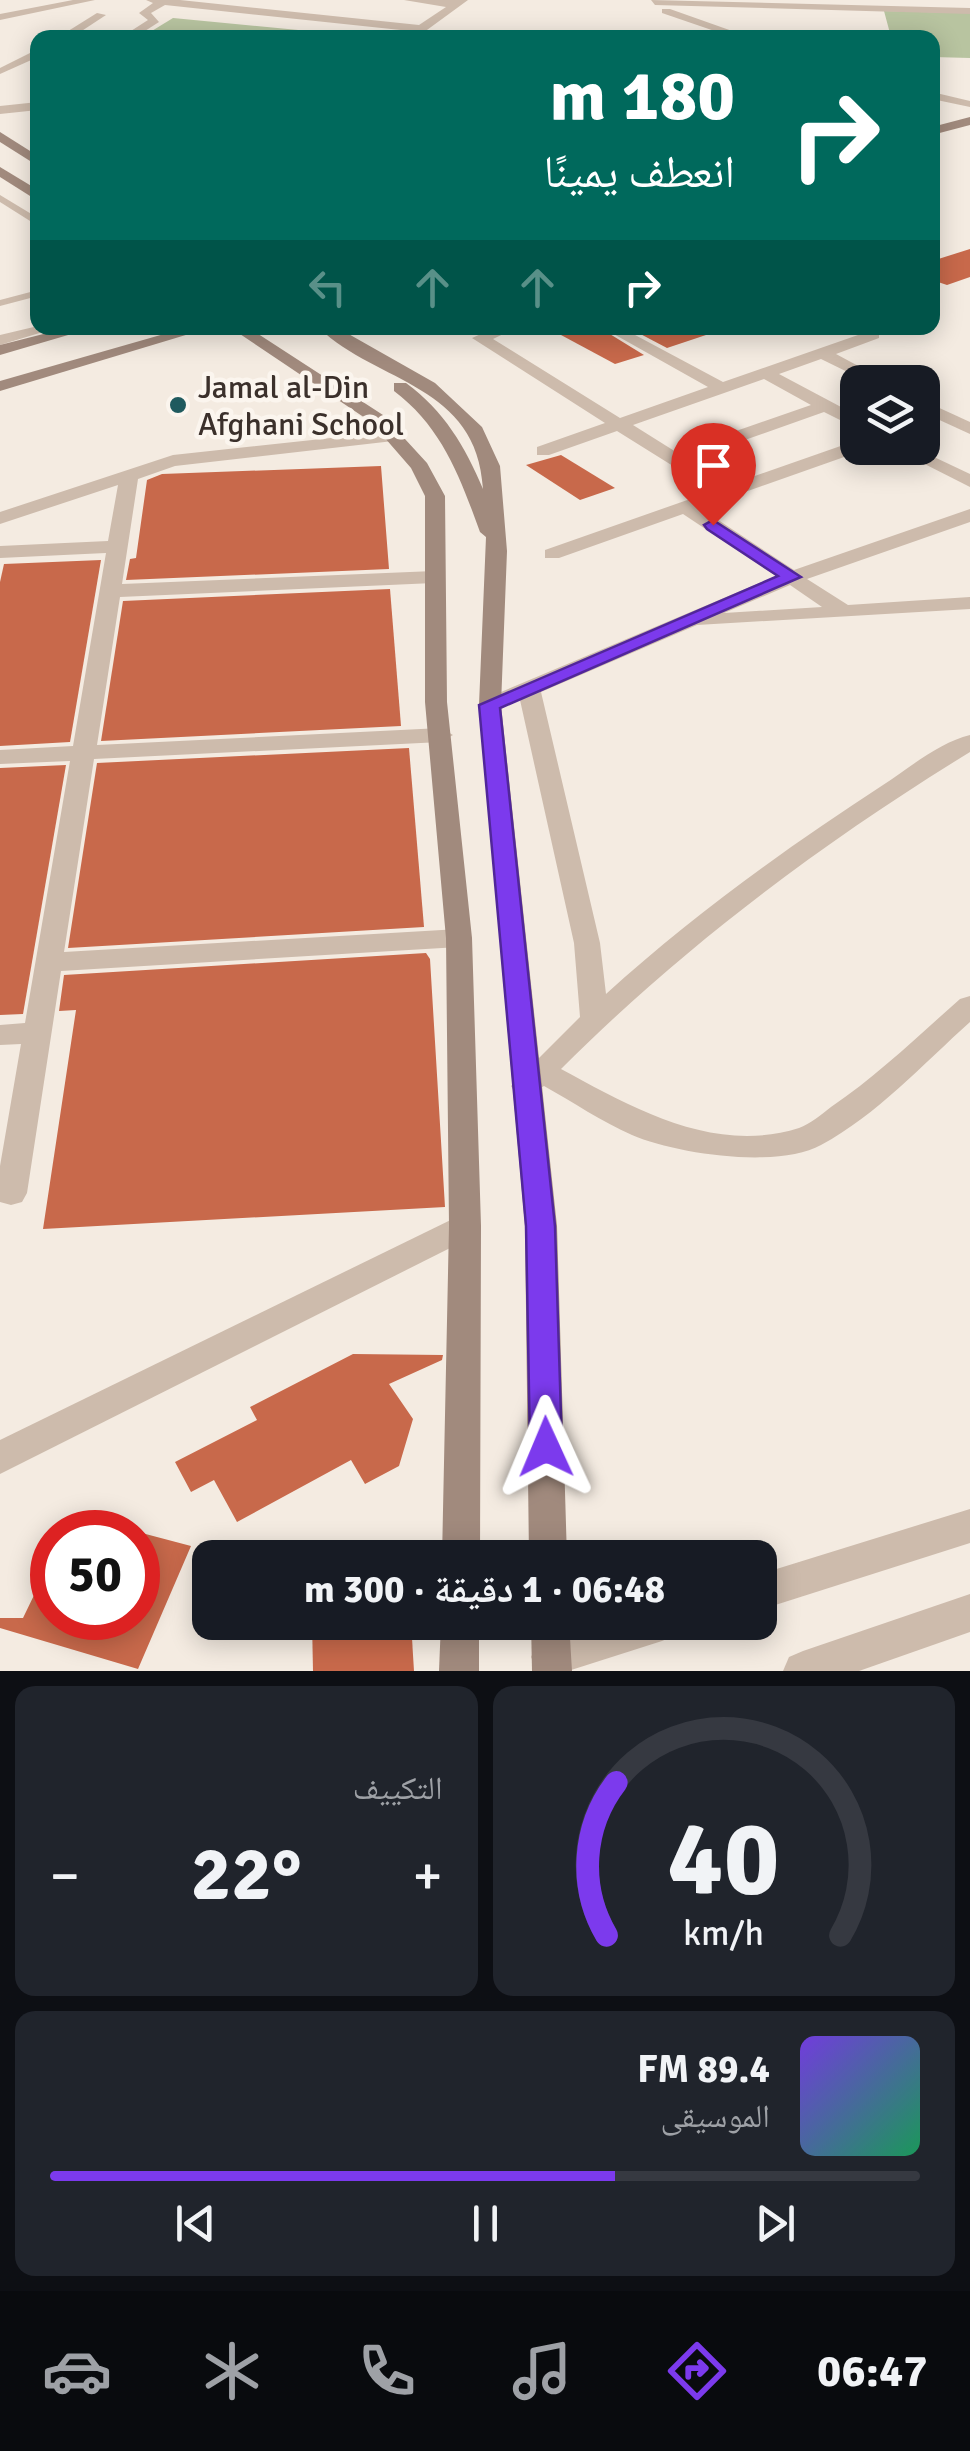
<!DOCTYPE html>
<html lang="ar">
<head>
<meta charset="utf-8">
<style>
	:root { --surface:#171b24; --page:#20242c; --text:#f1f3f6; --muted:#9ea1a6; --line:#363941; --accent:#7c3aed }
	body { margin:0; font-family:Signika,"Noto Naskh Arabic",sans-serif; background:var(--page); color:var(--text); direction:rtl; height:100vh; display:flex; flex-direction:column; font-size:38px; white-space:nowrap }
	* { box-sizing:border-box; margin:0 }
	p { font-size:32px; color:var(--muted) }
	.icon { flex:none; width:55px; height:55px; fill:none; stroke:currentColor; stroke-width:2; stroke-linecap:round; stroke-linejoin:round }
	.map { position:relative; height:1671px; overflow:hidden; direction:ltr }
	.drawer { display:flex; flex-direction:column; gap:15px; padding:15px; background:#0d0f14; flex:1 }
	.drawer>* { flex:none }
	.banner { position:absolute; left:30px; top:30px; width:910px; height:305px; border-radius:20px; box-shadow:0 5px 25px #0003; direction:rtl; background:#00695c; color:#fff; overflow:hidden }
	.fabs { position:absolute; left:840px; top:365px; display:grid; gap:20px }
	.fabs a { display:grid; place-items:center; width:100px; height:100px; border-radius:20px; background:var(--surface); box-shadow:0 5px 25px #0003; font-size:50px }
	.speed { position:absolute; left:30px; top:1510px; display:flex; gap:20px; font-size:50px; font-weight:700; text-align:center }
	.speed>* { display:grid; place-content:center; width:130px; height:130px; border-radius:50%; background:var(--surface); box-shadow:0 5px 25px #0003; line-height:1 }
	.speed .limit { border:15px solid #d22; background:#fff; color:#111 }
	.pin { position:absolute; display:grid; place-items:center; width:85px; height:85px; color:#fff; margin:-102px -42px; border-radius:50% 50% 50% 0; rotate:-45deg; box-shadow:0 0 10px #0007 }
	.pin .icon { rotate:45deg }
	.me { position:absolute; width:110px; margin:-55px; rotate:359deg; stroke-linejoin:round; filter:drop-shadow(0 0 8px #0008) }
	.turn { display:flex; align-items:center; gap:35px; height:210px; padding:0 40px; font-size:45px }
	.turn .icon { width:130px; height:130px; stroke-width:2.5 }
	.turn b { display:block; font-size:70px; line-height:85px }
	.lanes { display:flex; align-items:center; height:95px; padding:0 40px; background:#0003; justify-content:center; gap:50px; direction:ltr }
	.lanes .off { opacity:.35 }
	.big { font-size:75px; font-weight:700; line-height:1.1 }
	.drawer .tile { flex:1; display:flex; flex-direction:column; justify-content:center; gap:15px; min-width:0; padding:0 35px; border-radius:20px; background:var(--page) }
	.drawer .dial { align-items:center; gap:0 }
	.dial svg { height:260px; overflow:visible; fill:none; stroke:var(--line); stroke-width:7; stroke-linecap:round; text-anchor:middle }
	.dial text { fill:var(--text); stroke:none }
	.song { display:flex; align-items:center; gap:30px }
	.cover { width:120px; height:120px; border-radius:15px; background:linear-gradient(135deg,hsl(260 70% 55%),hsl(150 70% 35%)) }
	.played { height:10px; border-radius:5px; background:linear-gradient(90deg,var(--accent) 65%,var(--line) 65%) }
	.keys { display:flex; justify-content:space-around; direction:ltr }
	.heat { display:flex; justify-content:space-between; align-items:center; font-size:55px; direction:ltr }
	.drawer .tiles { flex:1; display:grid; gap:15px; grid-template-columns:1fr 1fr }
	.tile:last-child { grid-column:span 2 }
	.trip { position:absolute; left:192px; top:1540px; width:585px; height:100px; border-radius:20px; background:var(--surface); box-shadow:0 5px 25px #0003; font-weight:700; line-height:100px; text-align:center; direction:rtl }
	.menu { display:flex; height:160px; justify-content:space-around; align-items:center; background:#090b0e; color:var(--muted) }
	.menu .icon { width:70px; height:70px }
	.menu .on { color:var(--accent) }
	.menu b { font-size:45px; color:var(--text) }
	.map>svg:first-child { display:block }
	.green { fill:#b8c4a0 }
	.building { fill:#c8694b }
	.lines { fill:none; stroke-linecap:round; stroke-linejoin:round }
	.lane { fill:#cdbbac; fill-rule:evenodd }
	.street { fill:#cdbbac; fill-rule:evenodd }
	.secondary { fill:#a18a7d; fill-rule:evenodd }
	.route { fill:#7c3aed; stroke:#51269a; stroke-width:2.5 }
	.poi-dot { fill:#1f5a5e; stroke:#fbf5ee; stroke-width:4 }
	.labels { text-anchor:middle; stroke-width:9; stroke-linejoin:round; paint-order:stroke }
	.far-poi-label { font-size:32px; fill:#3b302b; stroke:#fbf5ee; text-anchor:start }
</style>
</head>
<body>
<div class="map">
<svg width="970" height="1671" viewBox="0 0 970 1671">
	<rect width="100%" height="100%" fill="#f4ebe1"/>
	<g class="green">
		<polygon points="884,11 970,13 970,58 933,57 932,38 891,37"/>
		<polygon points="173,18 371,37 142,37"/>
	</g>
	<g class="building">
		<polygon points="970,249 970,277 947,285 932,280 932,261"/>
		<polygon points="548,328 600,328 644,355 615,364"/>
		<polygon points="629,328 711,328 712,333 667,348"/>
		<polygon points="561,455 615,488 580,500 526,465"/>
		<polygon points="381,466 389,569 126,580 130,559 136,558 147,480 162,474"/>
		<polygon points="101,560 70,742 0,746 0,582 4,564"/>
		<polygon points="390,589 401,726 101,741 123,601"/>
		<polygon points="409,748 424,927 68,948 97,763"/>
		<polygon points="66,765 23,1014 0,1015 0,768"/>
		<polygon points="426,953 430,959 445,1207 43,1229 76,1010 59,1011 64,975"/>
		<polygon points="353,1354 443,1355 442,1360 389,1384 413,1419 399,1466 365,1484 351,1460 237,1522 214,1480 191,1492 175,1462 257,1420 250,1407"/>
		<polygon points="138,1532 191,1546 138,1669 0,1628 0,1618 23,1618 52,1558 52,1618 138,1618"/>
		<polygon points="312,1622 411,1622 414,1671 313,1671"/>
	</g>
	<g class="lines">
		<g class="lane">
			<polygon points="0,195 38,218 38,226 0,202"/>
			<polygon points="38,290 38,296 0,306 0,300"/>
		</g>
		<g class="street">
			<polygon points="73,0 95,0 0,20 0,14"/>
			<polygon points="146,0 180,0 419,25 446,7 404,0 468,0 416,38 404,38 410,31 165,5 151,13 159,22 134,38 120,38 148,20 139,13 153,3"/>
			<polygon points="651,0 970,8 970,14 655,5"/>
			<polygon points="662,9 670,9 752,38 735,38 662,13"/>
			<polygon points="97,13 106,15 71,38 57,38"/>
			<polygon points="38,49 38,57 0,74 0,68"/>
			<polygon points="932,92 970,101 970,107 932,99"/>
			<polygon points="38,102 38,110 0,114 0,106"/>
			<polygon points="38,326 56,328 0,345 0,335"/>
			<path d="M494 328H516L493 339 620 418 708 387 603 328H622L723 382 858 335 848 328 879 332V338L836 354 888 382H868L821 359 779 374 858 416V429L824 412 688 460 729 485 852 442 858 441V448L864 450 700 508 794 570 970 509V522L807 579 848 605 970 597V609L697 625 541 692 600 943 606 994C692 916 786 848 883 785 909 768 940 742 970 735V752C822 843 684 946 561 1069 633 1108 714 1155 799 1128 810 1124 822 1114 831 1107 877 1076 918 1036 960 999L970 996V1022C923 1064 877 1115 821 1145 778 1169 676 1154 632 1135 602 1122 573 1102 544 1086L526 1097 516 1094 511 1086 580 1017 574 943 520 700 490 712 479 705 482 700 776 576 683 514 559 558H545V550L713 491 617 431 549 455H537V447L605 423 472 338ZM764 379 811 405 676 452 633 425ZM790 585 822 607 724 613Z"/>
			<polygon points="922,400 970,422 970,434 922,412"/>
			<polygon points="396,431 405,436 402,440 175,466 138,479 122,584 434,571 444,577 434,583 120,597 97,745 441,728 453,735 441,742 94,759 64,952 459,929 468,932 472,938 468,944 459,947 61,971 27,1193 22,1202 11,1205 0,1202 0,1166 21,1044 0,1045 0,1025 25,1023 70,761 0,764 0,750 73,746 106,553 0,558 0,546 108,541 118,485 0,524 0,512 173,455"/>
			<polygon points="893,448 915,448 970,474 970,487"/>
			<polygon points="465,1213 476,1217 481,1226 476,1235 0,1474 0,1440"/>
			<polygon points="970,1509 970,1543 760,1610 760,1574"/>
			<polygon points="970,1594 970,1632 859,1671 783,1671 789,1657 803,1651"/>
			<polygon points="599,1622 681,1622 676,1635 662,1641 568,1671 537,1671 531,1657 537,1643"/>
		</g>
		<g class="secondary">
			<polygon points="970,117 970,125 932,135 932,127"/>
			<polygon points="0,132 38,156 38,166 0,142"/>
			<polygon points="0,167 38,190 38,201 0,177"/>
			<polygon points="67,328 92,328 0,355 0,345"/>
			<polygon points="185,328 209,328 0,391 0,381"/>
			<polygon points="231,328 249,328 383,415 427,463 445,496 447,702 472,938 481,1226 480,1558 442,1558 449,1226 446,938 425,702 425,496 411,468 371,422"/>
			<path d="M319 328H338L435 383 482 427 500 466 507 551 501 705 557 1226 567 1558H529L525 1226 479 705 486 537 480 532C460 477 442 427 394 391V383H406C444 411 465 446 483 489 477 384 378 384 319 328Z"/>
			<polygon points="441,1622 479,1622 479,1671 439,1671"/>
			<polygon points="531,1622 569,1622 572,1671 532,1671"/>
		</g>
	</g>
	<polygon class="route" points="713,520 801,577 500,708 555,1226 562,1447 557,1457 546,1462 534,1457 530,1447 526,1226 479,705 778,576 707,529 704,525"/>
	<circle class="poi-dot" cx="178" cy="405" r="10"/>
	<g class="labels">
		<g class="far-poi-label">
			<text x="198" y="398">Jamal al-Din<tspan x="198" dy="37">Afghani School</tspan></text>
		</g>
	</g>
</svg>
<div class="fabs">
<a><svg class="icon" aria-label="layers" viewBox="0 0 24 24"><path d="M12 4l9 5-9 5-9-5zM3 14l9 5 9-5"/></svg></a>
</div>
<div class="speed"><div class="limit">50</div></div>
<div class="pin" style="left:713px;top:525px;background:#d93025"><svg class="icon" aria-label="arrive" viewBox="0 0 24 24"><path d="M6 21V4h12l-3 4 3 4H6"/></svg></div>
<svg class="me" style="left:546px;top:1447px" viewBox="-20 -20 40 40"><path d="M0-17L14 15 0 8-14 15z" fill="#7c3aed" stroke="#fff" stroke-width="4"/></svg>
<div class="trip">06:48 · 1 دقيقة · 300 m</div>
<div class="banner">
<div class="turn"><svg class="icon" aria-label="right" viewBox="0 0 24 24"><path d="M7 20v-9h11M14 6l5 5-5 5"/></svg><div><b>180 m</b>انعطف يمينًا</div></div>
<div class="lanes"><svg class="icon off" aria-label="left" viewBox="0 0 24 24"><path d="M17 20v-9H6M10 6l-5 5 5 5"/></svg><svg class="icon off" aria-label="ahead" viewBox="0 0 24 24"><path d="M12 20V5M6 11l6-6 6 6"/></svg><svg class="icon off" aria-label="ahead" viewBox="0 0 24 24"><path d="M12 20V5M6 11l6-6 6 6"/></svg><svg class="icon" aria-label="right" viewBox="0 0 24 24"><path d="M7 20v-9h11M14 6l5 5-5 5"/></svg></div>
</div>
</div>
<section class="drawer">
<div class="tiles">
<div class="tile dial"><svg viewBox="0 0 100 80">
<path d="M14 69A42 42 0 1 1 86 69"/>
<path d="M14 69A42 42 0 0 1 17 22" stroke="#7c3aed"/>
<text x="50" y="56" font-size="32" font-weight="700">40</text>
<text x="50" y="72" font-size="11">km/h</text>
</svg></div>
<div class="tile"><p>التكييف</p>
<div class="heat"><a>−</a><b class="big">22°</b><a>+</a></div>
</div>
<div class="tile">
<div class="song"><i class="cover"></i><div><b>89.4 FM</b><p>الموسيقى</p></div></div>
<div class="played"></div>
<div class="keys"><svg class="icon" aria-label="previous" viewBox="0 0 24 24"><path d="M18 5L8 12l10 7zM5 5v14"/></svg><svg class="icon" aria-label="pause" viewBox="0 0 24 24"><path d="M8 5v14M16 5v14"/></svg><svg class="icon" aria-label="next" viewBox="0 0 24 24"><path d="M6 5l10 7-10 7zM19 5v14"/></svg></div>
</div>
</div>
</section>
<nav class="menu">
<b>06:47</b>
<svg class="icon on" aria-label="directions" viewBox="0 0 24 24"><path d="M12 3l9 9-9 9-9-9zM9 14v-3h6M13 9l2 2-2 2"/></svg>
<svg class="icon" aria-label="music" viewBox="0 0 24 24"><path d="M9 18V5l10-2v13"/><circle cx="6" cy="18" r="3"/><circle cx="16" cy="16" r="3"/></svg>
<svg class="icon" aria-label="phone" viewBox="0 0 24 24"><path d="M5 4h4l2 5-3 2q2 4 5 5l2-3 5 2v4C11 20 4 13 5 4z"/></svg>
<svg class="icon" aria-label="climate" viewBox="0 0 24 24"><path d="M12 3v18M4 7l16 10M4 17L20 7"/></svg>
<svg class="icon" aria-label="car" viewBox="0 0 24 24"><path d="M5 17H2v-5l4-1 3-4h7l3 4 3 1v5h-3M9 17h6M6 11h13"/><circle cx="7" cy="17" r="2"/><circle cx="17" cy="17" r="2"/></svg>
</nav>
</body>
</html>
